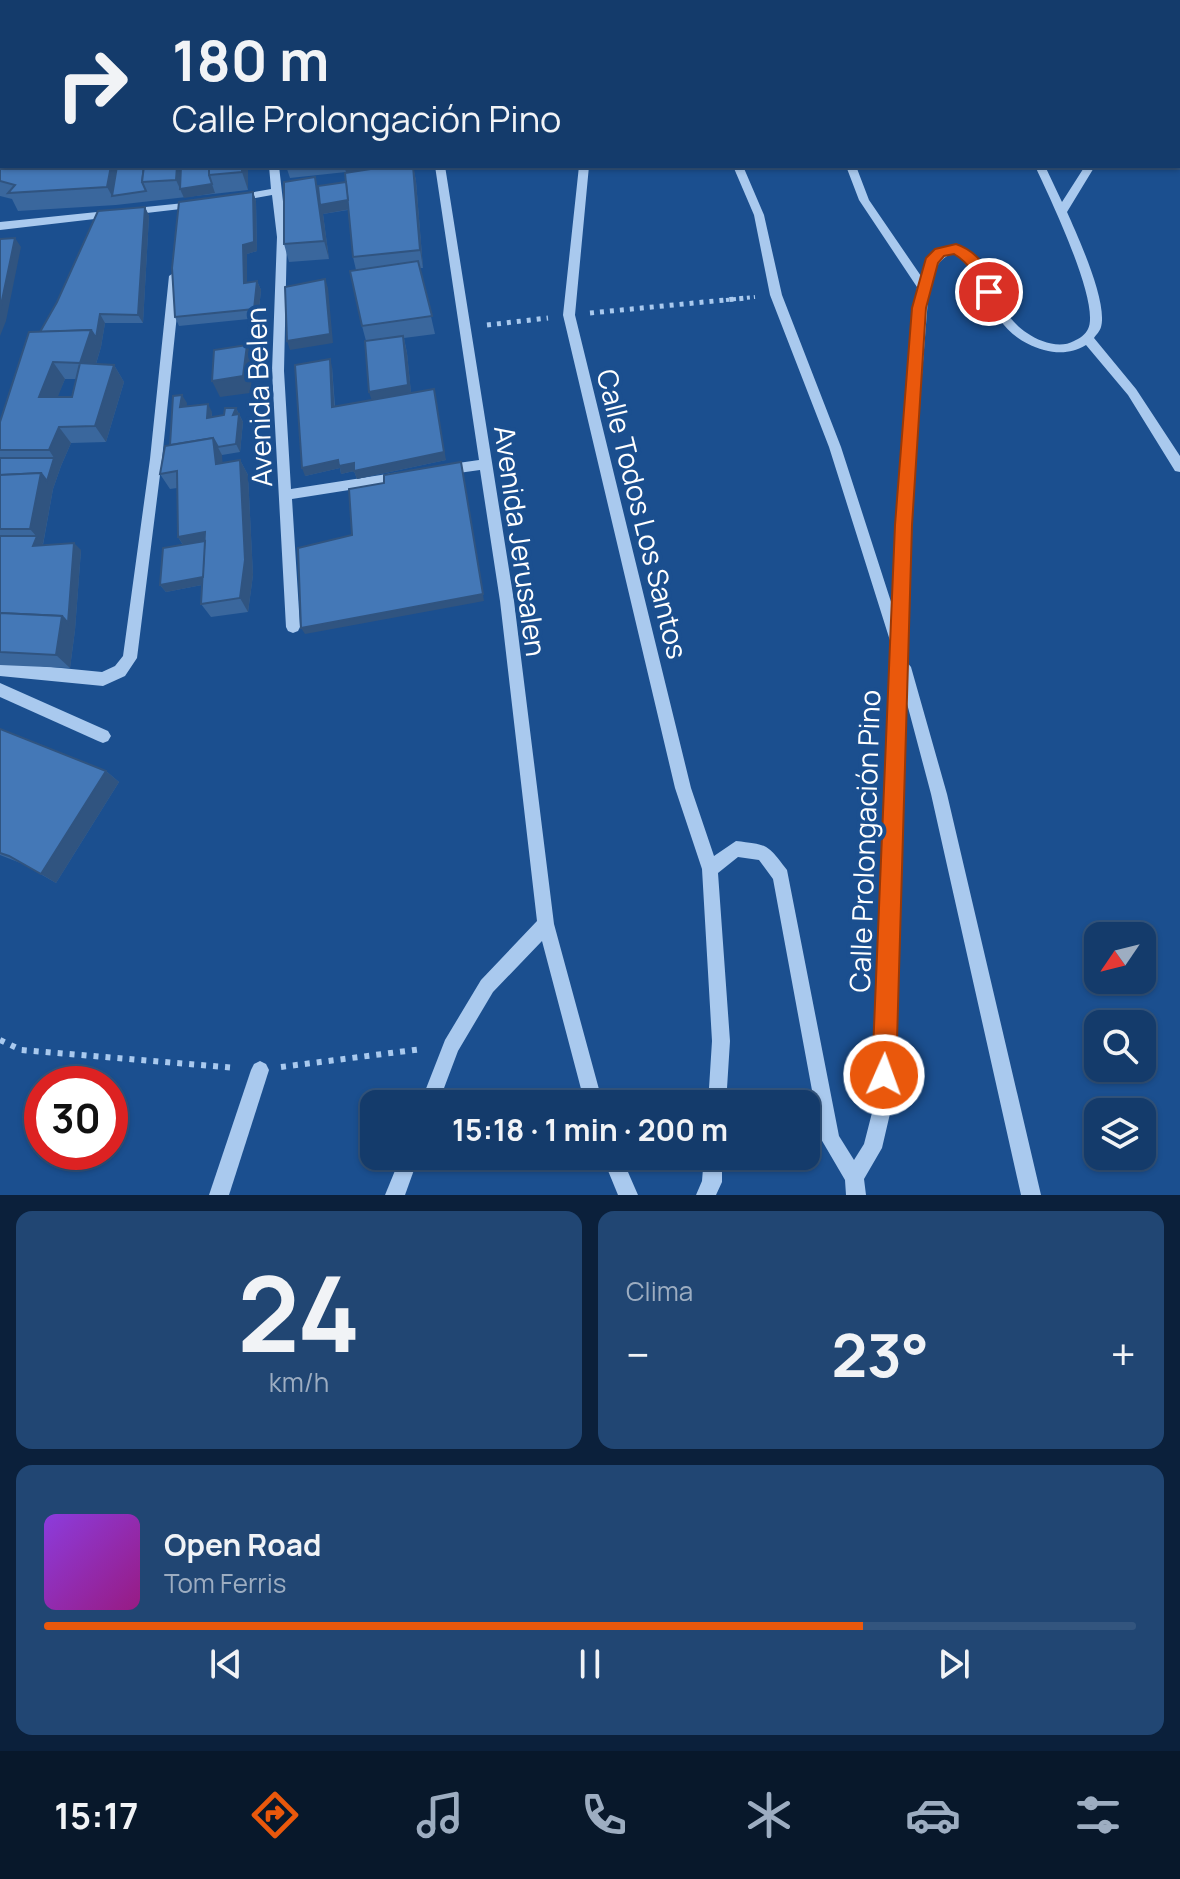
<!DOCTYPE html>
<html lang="es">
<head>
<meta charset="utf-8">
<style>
	:root { --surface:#143b6b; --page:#214673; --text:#f1f3f6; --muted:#9dadc1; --line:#33557e; --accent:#ea580c }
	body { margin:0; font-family:Manrope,sans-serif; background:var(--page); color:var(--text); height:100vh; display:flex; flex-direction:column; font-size:30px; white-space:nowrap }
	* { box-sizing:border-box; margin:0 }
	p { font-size:26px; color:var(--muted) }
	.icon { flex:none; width:44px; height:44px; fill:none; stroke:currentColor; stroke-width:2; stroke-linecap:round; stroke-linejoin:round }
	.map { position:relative; height:1195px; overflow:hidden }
	.details { display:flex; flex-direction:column; gap:16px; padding:16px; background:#0b203b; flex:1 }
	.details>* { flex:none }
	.top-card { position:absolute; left:0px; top:0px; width:1180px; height:168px; box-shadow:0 2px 6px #0004,0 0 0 2px var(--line); background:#143b6b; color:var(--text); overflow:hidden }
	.needle { width:52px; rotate:235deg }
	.tools { position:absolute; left:1084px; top:922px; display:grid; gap:16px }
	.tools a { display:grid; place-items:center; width:72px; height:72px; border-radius:16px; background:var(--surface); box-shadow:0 2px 6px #0004,0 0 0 2px var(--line); font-size:40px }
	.speed { position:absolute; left:24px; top:1066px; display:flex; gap:16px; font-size:40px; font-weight:700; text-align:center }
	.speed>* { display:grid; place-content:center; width:104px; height:104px; border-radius:50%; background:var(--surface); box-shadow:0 2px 6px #0004,0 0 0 2px var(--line); line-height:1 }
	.speed .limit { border:12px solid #d22; background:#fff; color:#111 }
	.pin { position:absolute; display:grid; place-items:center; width:68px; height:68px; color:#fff; margin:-34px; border:4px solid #fff; border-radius:50%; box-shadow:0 2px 8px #0007 }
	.me { position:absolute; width:88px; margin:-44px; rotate:2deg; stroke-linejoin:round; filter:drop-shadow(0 0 6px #0008) }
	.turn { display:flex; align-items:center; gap:28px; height:168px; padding:0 40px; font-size:36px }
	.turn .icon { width:104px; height:104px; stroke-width:2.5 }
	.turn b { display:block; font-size:56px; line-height:68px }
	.big { font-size:60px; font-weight:700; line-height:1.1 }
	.details .card { flex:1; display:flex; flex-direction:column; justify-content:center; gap:12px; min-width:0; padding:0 28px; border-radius:16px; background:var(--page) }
	.details .dial { align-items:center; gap:0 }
	.dial b { font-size:104px; line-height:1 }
	.song { display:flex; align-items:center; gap:24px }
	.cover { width:96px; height:96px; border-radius:12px; background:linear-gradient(135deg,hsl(270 70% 55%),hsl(310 70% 35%)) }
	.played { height:8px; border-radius:4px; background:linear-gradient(90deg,var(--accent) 75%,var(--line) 75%) }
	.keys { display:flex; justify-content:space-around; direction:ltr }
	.heat { display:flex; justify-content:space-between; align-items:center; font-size:44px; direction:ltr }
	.details .tiles { flex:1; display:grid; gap:16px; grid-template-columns:1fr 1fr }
	.card:last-child { grid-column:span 2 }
	.trip { position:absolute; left:360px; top:1090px; width:460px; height:80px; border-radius:16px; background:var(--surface); box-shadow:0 2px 6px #0004,0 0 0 2px var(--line); font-weight:700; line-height:80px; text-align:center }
	.tab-bar { display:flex; height:128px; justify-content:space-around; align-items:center; background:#08182b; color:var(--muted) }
	.tab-bar .icon { width:56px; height:56px }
	.tab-bar .on { color:var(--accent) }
	.tab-bar b { font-size:36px; color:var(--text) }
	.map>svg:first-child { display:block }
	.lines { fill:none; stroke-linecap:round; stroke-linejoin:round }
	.path-far2 { stroke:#a9c9ee; stroke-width:4; stroke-dasharray:3 4; stroke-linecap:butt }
	.path-far1 { stroke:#a9c9ee; stroke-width:5; stroke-dasharray:4 6; stroke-linecap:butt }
	.path { stroke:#a9c9ee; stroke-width:6; stroke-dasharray:5 7; stroke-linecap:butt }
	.minor { fill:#a9c9ee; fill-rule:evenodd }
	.wall { fill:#3a679d; fill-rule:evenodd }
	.shaded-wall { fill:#305480 }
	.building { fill:#4478b7; stroke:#305480; stroke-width:2; fill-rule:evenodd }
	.route { fill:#ea580c; stroke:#983908; stroke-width:2 }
	.labels { text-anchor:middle; stroke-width:8; stroke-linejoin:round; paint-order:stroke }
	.street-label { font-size:28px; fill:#fff; stroke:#1b4f8f }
</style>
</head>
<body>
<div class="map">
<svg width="1180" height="1195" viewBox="0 0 1180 1195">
	<rect width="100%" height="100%" fill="#1b4f8f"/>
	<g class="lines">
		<g class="path-far2">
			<polyline points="700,2 742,0"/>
			<polyline points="726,300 755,297"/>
		</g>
		<g class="path-far1">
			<polyline points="590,313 746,298"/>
			<polyline points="487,325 548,318"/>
		</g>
		<g class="path">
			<polyline points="0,1040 21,1050 236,1068"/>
			<polyline points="281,1067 422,1049"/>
		</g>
		<g class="minor">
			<rect x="263" y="0" width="8" height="2"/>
			<polygon points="407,0 415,0 416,2 408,2"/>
			<polygon points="554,0 562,0 563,2 555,2"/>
			<polygon points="779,0 787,0 788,2 780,2"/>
			<polygon points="952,0 960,0 961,2 953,2"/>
			<polygon points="1100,0 1108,0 1109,2 1101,2"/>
			<polygon points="1136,0 1144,0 1145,2 1137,2"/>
			<polygon points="1178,50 1180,51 1180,58 1178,57"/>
			<rect x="0" y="73" width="2" height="6"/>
			<polygon points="269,166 279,166 287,237 284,371 291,489 400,472 406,477 400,482 292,499 300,627 298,631 293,633 288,631 286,627 272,371 277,237 272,195 238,201 233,198 238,195 271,189"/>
			<polygon points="435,166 445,166 514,601 554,924 603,1104 585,1104 542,941 493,992 458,1051 438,1104 420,1104 445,1040 481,980 537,921 500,601 480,470 444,475 438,470 444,465 479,460"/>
			<path d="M579 166H589L575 315 691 788 714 856 736 841C769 845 767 844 787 870L839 1136 854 1160 864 1144 874 1105 892 647 829 447 770 295 754 215 733 166H743L764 215 782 295 841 447 893 608 896 525 917 287 859 200 846 166H856L869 200 921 276C928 257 939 246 960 246 994 272 994 311 1027 333 1040 342 1060 349 1074 341 1079 339 1086 334 1088 329 1101 303 1048 194 1035 166H1045L1062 202 1085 166H1095L1067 212C1078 237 1108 302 1101 327 1100 331 1096 335 1094 338L1136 389 1180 456V472L1175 471 1128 395 1086 345C1073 353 1059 354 1044 350 986 334 994 284 954 253 937 259 934 271 929 287L910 525 906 661 911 667 947 794 1041 1195H1021L931 794 905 696 892 1105 882 1148 864 1179 866 1195H846L845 1180 821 1139 773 879 759 860 738 857 718 873 730 1041 726 1104H708L712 1041 702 869 675 788 563 315Z"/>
			<polygon points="194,202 198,203 198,207 0,230 0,222"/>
			<polygon points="175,272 181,276 162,459 137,658 125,676 103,686 0,676 0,662 102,672 115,666 123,656 150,459 169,276"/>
			<polygon points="0,683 108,731 111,736 108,741 103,743 98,741 0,697"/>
			<polygon points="260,1061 266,1064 269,1070 229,1195 209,1195 251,1070 254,1064"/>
			<polygon points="401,1156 419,1156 405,1195 385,1195"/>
			<polygon points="602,1156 621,1156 638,1195 618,1195"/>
			<polygon points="704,1156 722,1156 722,1182 716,1195 696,1195 702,1181"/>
		</g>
	</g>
	<g class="wall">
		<rect x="158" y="0" width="89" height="2"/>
		<polygon points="313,0 395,0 396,2 313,2"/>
		<polygon points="0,126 2,166 248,166 248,190 116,205 18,211 12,199 0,196"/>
		<polygon points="286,166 413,166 416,181 423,268 420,268 435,334 404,338 407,353 411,393 446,460 357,479 354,471 341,474 340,468 305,476 332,367 335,406 372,400 366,341 362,326 356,270 353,257 348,210 323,214 329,259 289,262 284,244 318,186 346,182 346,172 290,178"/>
		<polygon points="253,192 256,201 257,251 247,254 247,283 257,281 261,290 258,318 179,326 175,317"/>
		<path d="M145 207 149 216 143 323H105L101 347 96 364 114 365 124 382 106 442 71 443 61 466 53 489 43 545 81 550 75 630 70 668 0 665V422L40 332ZM65 379H76L72 397H57Z"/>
		<polygon points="187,403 186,407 212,412 212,417 224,415 236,408 243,422 240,452 222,455 222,463 240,460 248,475 253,575 248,612 211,617 201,604 202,585 166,592 160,585 183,545 178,537 177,488 170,489 160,474 170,445"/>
		<polygon points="0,729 106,771 119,782 56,883 23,864 0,855"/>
	</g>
	<g class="shaded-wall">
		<polygon points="111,166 123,166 112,196 107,187"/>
		<polygon points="177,166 184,166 212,184 215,193 184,198 176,180"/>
		<polygon points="242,166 248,166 248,190 242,172"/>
		<polygon points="344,166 382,166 383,171 347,175"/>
		<polygon points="413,166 416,181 423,268 420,250"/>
		<polygon points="315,177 320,195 349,200 351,209 323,214 329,259 324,241"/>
		<polygon points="253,192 256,201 257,251 247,254 247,292 244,283 243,245"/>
		<polygon points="145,207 149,216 143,323 138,315"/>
		<polygon points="15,238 21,247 6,321 0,336 0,310"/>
		<polygon points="325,279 328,288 333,343 290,350 287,341"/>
		<polygon points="257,281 261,290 258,318 254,309"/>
		<polygon points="100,314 105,323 101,347 91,380 80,363 91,330"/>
		<polygon points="403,336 407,353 412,402 374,408 369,392"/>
		<polygon points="247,345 254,362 250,393 220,397 212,381"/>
		<polygon points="330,359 332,367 335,415 332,407"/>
		<polygon points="53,362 65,379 51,414 39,397"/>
		<polygon points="114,365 124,382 106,442 95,426"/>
		<polygon points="434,389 446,460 357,479 354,471 341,474 340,468 305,476 302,468"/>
		<polygon points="182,395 187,403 185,416 180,407"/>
		<polygon points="208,404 212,412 211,427 207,418"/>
		<polygon points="236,408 243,422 240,452 236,444 233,415"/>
		<polygon points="59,427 71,443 61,466 53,489 43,544 30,529 41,473 54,458 49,450"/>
		<polygon points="213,438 222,455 224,480 216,464"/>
		<polygon points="240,460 248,475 253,575 248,612 240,598"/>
		<polygon points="461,462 484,601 305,634 301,628"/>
		<polygon points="205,532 212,583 166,592 160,585 188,552 178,537"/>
		<polygon points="37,536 43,544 40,554 33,546"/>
		<polygon points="74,543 81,550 75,630 70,668 56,655 62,616"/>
		<polygon points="106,771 119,782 56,883 41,874"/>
	</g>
	<g class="building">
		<rect x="211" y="0" width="32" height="2"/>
		<polygon points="369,0 395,0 395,2 370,2"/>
		<polygon points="2,124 2,166 111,166 107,187 8,193 15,185 0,181 0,126"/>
		<polygon points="117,166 144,166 142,182 146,191 112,196"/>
		<polygon points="144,166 177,166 176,180 142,182"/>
		<polygon points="181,166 209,166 209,175 212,184 180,189"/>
		<polygon points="209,166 242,166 242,172 209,175"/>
		<polygon points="390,166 413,166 420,250 353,257 345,173"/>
		<polygon points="315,177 324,241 284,244 284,182"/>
		<polygon points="346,182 348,200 320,205 318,186"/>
		<polygon points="253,192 254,242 243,245 244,283 257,281 254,309 175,317 172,268 179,202"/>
		<polygon points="145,207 138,315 100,314 96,338 91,330 40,332 57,302 98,211"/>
		<polygon points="15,238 0,310 0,239"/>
		<polygon points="418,261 432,316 362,326 350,271"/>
		<polygon points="325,279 330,334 287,341 285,287"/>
		<path d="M91 330 80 363 114 365 95 426 59 427 49 450H0V422L29 332ZM53 362 80 363 72 397H39Z"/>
		<polygon points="403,336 408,385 369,392 365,341"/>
		<polygon points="247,345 243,376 212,381 214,350"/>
		<polygon points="330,359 332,407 434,389 444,452 354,471 354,463 339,466 338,460 302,468 295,365"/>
		<polygon points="182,395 180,407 208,404 207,418 224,415 225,408 236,408 233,415 239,414 236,444 218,447 213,438 170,445 173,396"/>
		<polygon points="213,438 216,464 240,460 245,560 240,598 201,604 205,532 178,537 177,471 160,474 165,446"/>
		<polygon points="0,458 54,458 47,481 41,473 0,475"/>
		<polygon points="461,462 483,594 301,628 298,548 352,535 349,489 384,483 384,475"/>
		<polygon points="41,473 30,529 0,529 0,475"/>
		<polygon points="0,536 37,536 33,546 74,543 68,623 62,616 0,613"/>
		<polygon points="205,541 203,577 160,585 163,548"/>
		<polygon points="0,613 62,616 56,655 0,652"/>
		<polygon points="0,729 106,771 41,874 9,856 0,853"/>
	</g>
	<path class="route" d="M956 244C979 252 989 270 997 292L989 297 984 296C976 278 972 265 954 254L944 256 938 263 926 308 912 525 896 1075 892 1084 884 1087 875 1084 872 1075 895 525 912 308 926 258 935 249Z"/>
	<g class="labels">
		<g class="street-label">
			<text transform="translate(259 397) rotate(-92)" y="10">Avenida Belen</text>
			<text transform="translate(642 514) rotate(76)" y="10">Calle Todos Los Santos</text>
			<text transform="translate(520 541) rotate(82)" y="10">Avenida Jerusalen</text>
			<text transform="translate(865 841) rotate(-88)" y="10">Calle Prolongación Pino</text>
		</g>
	</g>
</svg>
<div class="tools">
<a><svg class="needle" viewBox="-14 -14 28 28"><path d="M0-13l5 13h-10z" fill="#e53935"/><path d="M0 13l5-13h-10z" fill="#9dadc1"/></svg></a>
<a><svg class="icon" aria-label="search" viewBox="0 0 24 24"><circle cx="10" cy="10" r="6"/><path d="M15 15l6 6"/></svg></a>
<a><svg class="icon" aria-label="layers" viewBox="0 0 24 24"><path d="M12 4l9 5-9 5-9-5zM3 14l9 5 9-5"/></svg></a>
</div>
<div class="speed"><div class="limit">30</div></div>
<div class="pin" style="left:989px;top:292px;background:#d93025"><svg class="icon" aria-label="arrive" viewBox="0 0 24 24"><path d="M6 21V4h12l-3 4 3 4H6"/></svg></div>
<svg class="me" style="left:884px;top:1075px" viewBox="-20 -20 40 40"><circle r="17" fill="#ea580c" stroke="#fff" stroke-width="3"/><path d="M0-11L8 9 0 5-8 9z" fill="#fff"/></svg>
<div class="trip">15:18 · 1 min · 200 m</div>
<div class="top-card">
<div class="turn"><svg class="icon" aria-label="right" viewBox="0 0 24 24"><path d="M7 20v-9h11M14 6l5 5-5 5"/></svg><div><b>180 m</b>Calle Prolongación Pino</div></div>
</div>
</div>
<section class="details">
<div class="tiles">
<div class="card dial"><b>24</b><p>km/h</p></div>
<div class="card"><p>Clima</p>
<div class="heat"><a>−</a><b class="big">23°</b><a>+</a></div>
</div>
<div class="card">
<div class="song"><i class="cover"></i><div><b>Open Road</b><p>Tom Ferris</p></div></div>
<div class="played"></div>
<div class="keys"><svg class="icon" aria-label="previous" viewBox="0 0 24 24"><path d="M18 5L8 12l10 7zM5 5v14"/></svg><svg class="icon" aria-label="pause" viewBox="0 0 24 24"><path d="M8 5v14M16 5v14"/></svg><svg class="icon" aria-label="next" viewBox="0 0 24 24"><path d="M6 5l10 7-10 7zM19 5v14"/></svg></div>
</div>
</div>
</section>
<nav class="tab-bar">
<b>15:17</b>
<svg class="icon on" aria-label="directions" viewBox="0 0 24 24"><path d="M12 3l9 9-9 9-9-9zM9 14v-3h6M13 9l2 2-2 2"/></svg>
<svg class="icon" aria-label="music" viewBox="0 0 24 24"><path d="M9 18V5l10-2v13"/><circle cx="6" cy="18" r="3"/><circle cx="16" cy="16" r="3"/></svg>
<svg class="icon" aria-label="phone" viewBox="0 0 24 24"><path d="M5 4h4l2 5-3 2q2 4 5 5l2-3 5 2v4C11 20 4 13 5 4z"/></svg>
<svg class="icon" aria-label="climate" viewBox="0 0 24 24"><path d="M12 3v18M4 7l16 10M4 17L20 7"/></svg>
<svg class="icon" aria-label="car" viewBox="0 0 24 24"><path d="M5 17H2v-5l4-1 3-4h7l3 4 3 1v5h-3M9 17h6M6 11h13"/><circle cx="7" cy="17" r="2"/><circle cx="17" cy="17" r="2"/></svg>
<svg class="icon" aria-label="filters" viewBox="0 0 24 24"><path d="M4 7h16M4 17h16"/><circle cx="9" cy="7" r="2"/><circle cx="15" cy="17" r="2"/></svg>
</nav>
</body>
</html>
